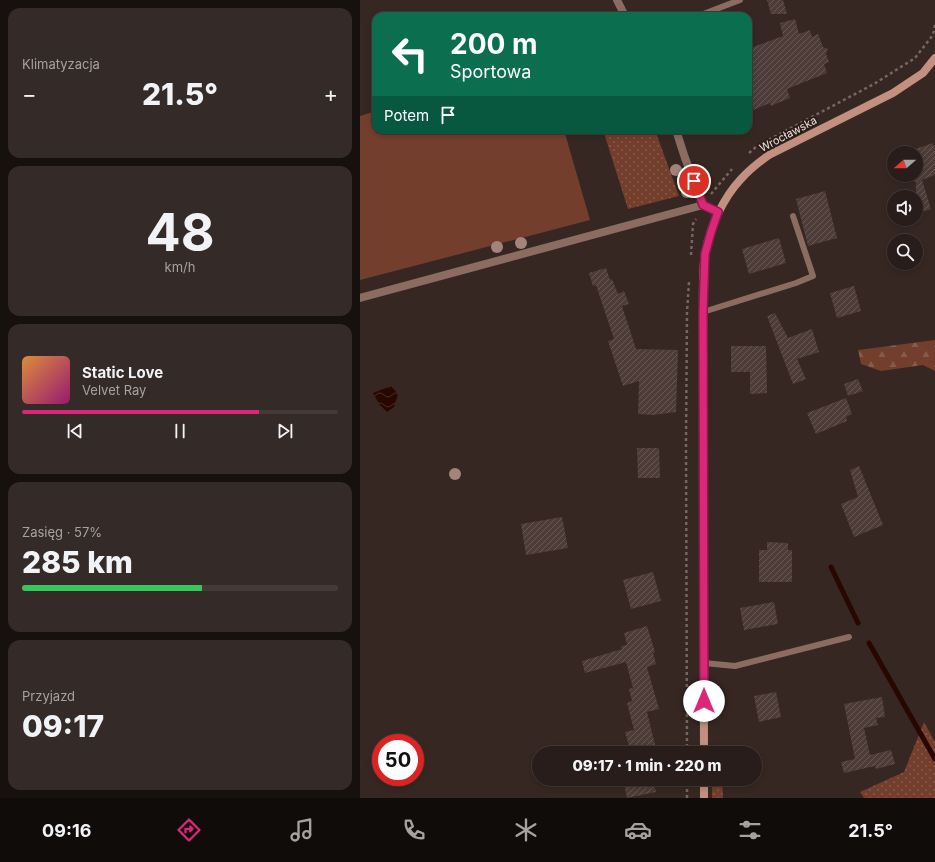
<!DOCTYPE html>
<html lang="pl">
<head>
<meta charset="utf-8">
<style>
	:root { --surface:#281d1a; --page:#342a27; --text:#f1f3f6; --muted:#a5a2a2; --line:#443b39; --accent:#db2777 }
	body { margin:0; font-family:Inter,sans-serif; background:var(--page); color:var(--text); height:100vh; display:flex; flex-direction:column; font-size:15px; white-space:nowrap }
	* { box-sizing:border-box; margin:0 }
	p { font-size:13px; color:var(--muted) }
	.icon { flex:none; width:22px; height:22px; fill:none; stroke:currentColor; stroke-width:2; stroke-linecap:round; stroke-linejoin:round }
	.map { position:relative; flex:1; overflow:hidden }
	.sheet { display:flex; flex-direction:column; gap:8px; padding:8px; background:#16100e; width:360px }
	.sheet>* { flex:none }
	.banner { position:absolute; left:12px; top:12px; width:380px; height:122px; border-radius:12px; box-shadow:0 2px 6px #0003,0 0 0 1px var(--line); background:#0b6e4f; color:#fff; overflow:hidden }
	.needle { width:26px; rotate:250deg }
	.controls { position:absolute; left:527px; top:146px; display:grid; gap:8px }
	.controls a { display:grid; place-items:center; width:36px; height:36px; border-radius:50%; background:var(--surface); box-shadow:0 2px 6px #0003,0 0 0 1px var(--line); font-size:20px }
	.speed { position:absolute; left:12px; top:734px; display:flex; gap:8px; font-size:20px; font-weight:700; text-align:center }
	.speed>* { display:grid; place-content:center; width:52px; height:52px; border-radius:50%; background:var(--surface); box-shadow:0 2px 6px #0003,0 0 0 1px var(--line); line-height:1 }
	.speed .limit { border:6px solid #d22; background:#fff; color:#111 }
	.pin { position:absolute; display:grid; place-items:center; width:34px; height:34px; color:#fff; margin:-17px; border:2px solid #fff; border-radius:50%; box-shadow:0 1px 4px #0007 }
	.me { position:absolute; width:44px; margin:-22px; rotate:0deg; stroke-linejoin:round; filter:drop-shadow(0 0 3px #0008) }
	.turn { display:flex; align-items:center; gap:14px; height:84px; padding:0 12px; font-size:18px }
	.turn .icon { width:52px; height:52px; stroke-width:2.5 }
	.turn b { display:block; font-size:28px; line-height:34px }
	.then { display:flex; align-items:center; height:38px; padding:0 12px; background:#0003; gap:8px; font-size:15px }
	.big { font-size:30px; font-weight:800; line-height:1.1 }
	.sheet .card { flex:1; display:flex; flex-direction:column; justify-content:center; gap:6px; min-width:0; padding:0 14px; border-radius:12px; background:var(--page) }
	.sheet .dial { align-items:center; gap:0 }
	.dial b { font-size:52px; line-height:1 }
	.song { display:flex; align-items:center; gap:12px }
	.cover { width:48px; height:48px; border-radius:6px; background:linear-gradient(135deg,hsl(30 70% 55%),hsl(320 70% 35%)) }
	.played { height:4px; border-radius:2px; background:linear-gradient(90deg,var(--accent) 75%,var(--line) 75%) }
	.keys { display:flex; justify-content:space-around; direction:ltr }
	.heat { display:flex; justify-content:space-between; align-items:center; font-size:22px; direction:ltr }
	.charge { height:6px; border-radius:3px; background:linear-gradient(90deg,#34c759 57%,var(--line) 0) }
	.trip { position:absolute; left:172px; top:746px; width:230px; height:40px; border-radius:20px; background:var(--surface); box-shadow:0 2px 6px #0003,0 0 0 1px var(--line); font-weight:800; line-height:40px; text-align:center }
	.dock { display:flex; height:64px; justify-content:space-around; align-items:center; background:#100c0a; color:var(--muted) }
	.dock .icon { width:28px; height:28px }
	.dock .active { color:var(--accent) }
	.dock b { font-size:18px; color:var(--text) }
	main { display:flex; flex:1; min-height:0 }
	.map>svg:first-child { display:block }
	.grass { fill:url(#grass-dots) }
	.forest { fill:url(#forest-firs) }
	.garden { fill:#743e2c }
	.water { fill:url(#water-waves) }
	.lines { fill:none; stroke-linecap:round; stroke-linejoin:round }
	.stream { stroke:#280700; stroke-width:5 }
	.building { fill:url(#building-hatch) }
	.path { stroke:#746662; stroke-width:2.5; stroke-dasharray:3 3; stroke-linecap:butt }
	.service { stroke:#8c6b61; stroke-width:6 }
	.minor { stroke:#8c6b61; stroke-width:8 }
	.secondary { stroke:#c38f7f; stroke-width:8 }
	.tree { fill:#a3847b }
	.route-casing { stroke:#8e194d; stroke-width:10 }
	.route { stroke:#db2777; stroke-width:7 }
	.labels { text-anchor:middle; stroke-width:4; stroke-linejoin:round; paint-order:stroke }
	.street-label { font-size:11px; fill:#ede2de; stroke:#2c1d18 }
</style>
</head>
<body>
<main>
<section class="sheet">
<div class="card"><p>Klimatyzacja</p>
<div class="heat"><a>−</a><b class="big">21.5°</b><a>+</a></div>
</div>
<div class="card dial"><b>48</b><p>km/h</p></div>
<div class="card">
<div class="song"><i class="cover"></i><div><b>Static Love</b><p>Velvet Ray</p></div></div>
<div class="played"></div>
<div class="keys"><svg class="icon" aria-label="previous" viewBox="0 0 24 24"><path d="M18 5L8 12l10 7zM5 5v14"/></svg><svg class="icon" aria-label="pause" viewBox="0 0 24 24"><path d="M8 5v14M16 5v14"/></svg><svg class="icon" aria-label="next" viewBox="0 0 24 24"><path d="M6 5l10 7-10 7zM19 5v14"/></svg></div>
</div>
<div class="card"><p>Zasięg · 57%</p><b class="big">285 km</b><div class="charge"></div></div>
<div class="card"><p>Przyjazd</p><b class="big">09:17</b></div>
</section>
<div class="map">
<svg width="575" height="798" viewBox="0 0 575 798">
	<defs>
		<pattern id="grass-dots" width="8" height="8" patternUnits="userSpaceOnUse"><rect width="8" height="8" fill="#743e2c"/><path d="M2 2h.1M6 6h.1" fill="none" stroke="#885a4a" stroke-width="1.8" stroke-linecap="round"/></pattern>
		<pattern id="forest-firs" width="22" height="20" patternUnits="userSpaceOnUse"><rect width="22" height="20" fill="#743e2c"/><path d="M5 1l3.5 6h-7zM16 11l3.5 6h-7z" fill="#885a4a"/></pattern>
		<pattern id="water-waves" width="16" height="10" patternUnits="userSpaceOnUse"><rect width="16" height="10" fill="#280700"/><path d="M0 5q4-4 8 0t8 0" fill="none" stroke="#482b25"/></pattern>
		<pattern id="building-hatch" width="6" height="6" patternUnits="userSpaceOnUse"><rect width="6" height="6" fill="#4d3c37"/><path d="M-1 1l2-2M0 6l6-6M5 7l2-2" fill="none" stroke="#675854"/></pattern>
	</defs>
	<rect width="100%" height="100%" fill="#362722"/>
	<g class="grass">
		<polygon points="252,130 295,130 319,196 268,209 244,133"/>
		<polygon points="564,722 575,742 575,798 504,798 500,792 544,772"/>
		<polygon points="352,779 362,779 363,798 352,798"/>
	</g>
	<polygon class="forest" points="575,340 575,371 563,365 521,371 501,364 498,350"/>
	<polygon class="garden" points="16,111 16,130 204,130 230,220 0,280 0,116"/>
	<polygon class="water" points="31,386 38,394 34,407 27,412 19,404 13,393"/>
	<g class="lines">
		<g class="stream">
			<polyline points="471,567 498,623"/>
			<polyline points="509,643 575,759"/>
		</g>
	</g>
	<g class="building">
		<polygon points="407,0 423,0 427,14 411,14"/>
		<polygon points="435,19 439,34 450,30 452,37 458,34 463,47 468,49 466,54 469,62 464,64 467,73 427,89 430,98 411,106 410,103 388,112 388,49 423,36 420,23"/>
		<polygon points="573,143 575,150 575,175 562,180 571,209 556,214 556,182 554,182 552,175 556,175 556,153 544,153"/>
		<polygon points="465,191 477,238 448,246 436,199"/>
		<polygon points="419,238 426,263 389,274 382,249"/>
		<polygon points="246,268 250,280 252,279 258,294 264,291 269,304 262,306 276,349 318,350 316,412 293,415 278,414 279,381 263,386 248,341 254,339 236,285 233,286 229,273"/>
		<polygon points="494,286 501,311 477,318 470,293"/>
		<polygon points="415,313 428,338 452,329 459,352 437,359 446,379 433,384 407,316"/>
		<polygon points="371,346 406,346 407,393 390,394 390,372 371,372"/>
		<polygon points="498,379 503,391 488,396 484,384"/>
		<polygon points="486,398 492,414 486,417 487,421 456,434 447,413"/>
		<polygon points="277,448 299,448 300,478 278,478"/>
		<polygon points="499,466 523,525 494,537 481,504 498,497 490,470"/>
		<polygon points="202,517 208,548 166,555 161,524"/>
		<polygon points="407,542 428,543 428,550 432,550 432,582 399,582 399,550 407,550"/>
		<polygon points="293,572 301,601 271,609 263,580"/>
		<polygon points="414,602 418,624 384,630 380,608"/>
		<polygon points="287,626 295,652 293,653 296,664 287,667 299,709 287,712 297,753 271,753 265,732 274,730 267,703 272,701 269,689 273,688 266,662 225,673 222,661 262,649 261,646 267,645 264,633"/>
		<polygon points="416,692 421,717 399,722 394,696"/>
		<polygon points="522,697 525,717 516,718 518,725 504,728 510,755 531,750 535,764 516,769 515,766 484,773 481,762 495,759 484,704"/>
		<polygon points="263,779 293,779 296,792 267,798"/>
	</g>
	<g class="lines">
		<g class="path">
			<polyline points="389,153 397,146 514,84 555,58 573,35 575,25"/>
			<polyline points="351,194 372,169"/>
			<polyline points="331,255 333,224 336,219"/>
			<polyline points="327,753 326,442 327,312 329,282"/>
			<polyline points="327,798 327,779"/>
		</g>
		<g class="service">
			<polyline points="338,16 380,0"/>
			<polyline points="343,312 436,283 453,276 433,216"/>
			<polyline points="344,663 375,666 489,637"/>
		</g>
		<g class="minor">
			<polyline points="257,0 265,16"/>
			<polyline points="316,130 325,158 343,205 359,212"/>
			<polyline points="0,298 343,205"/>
		</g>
		<g class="secondary">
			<path d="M344 753 343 312C343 293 342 271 345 253 350 227 363 198 381 179 389 170 399 162 409 155L533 93 563 73 575 58"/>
			<polyline points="344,798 344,779"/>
		</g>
	</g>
	<g class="tree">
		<circle cx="316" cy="170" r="6"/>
		<circle cx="327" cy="192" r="6"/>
		<circle cx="161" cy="243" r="6"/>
		<circle cx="137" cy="247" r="6"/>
		<circle cx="95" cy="474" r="6"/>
	</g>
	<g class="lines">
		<defs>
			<polyline id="route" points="334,181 343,205 358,212 351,232 345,254 343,312 344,701"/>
		</defs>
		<use href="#route" class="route-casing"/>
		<use href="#route" class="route"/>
	</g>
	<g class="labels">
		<g class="street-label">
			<text transform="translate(428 134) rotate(-28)" y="4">Wrocławska</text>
		</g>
	</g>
</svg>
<div class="controls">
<a><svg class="needle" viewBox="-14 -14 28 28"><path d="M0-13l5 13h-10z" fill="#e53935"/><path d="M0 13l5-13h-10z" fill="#a5a2a2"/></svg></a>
<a><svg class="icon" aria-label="sound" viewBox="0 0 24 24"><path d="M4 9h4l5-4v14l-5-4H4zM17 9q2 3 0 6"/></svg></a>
<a><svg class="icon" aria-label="search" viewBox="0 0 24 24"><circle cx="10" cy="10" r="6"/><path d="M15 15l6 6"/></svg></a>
</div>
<div class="speed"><div class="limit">50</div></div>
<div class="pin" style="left:334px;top:181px;background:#d93025"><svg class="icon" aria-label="arrive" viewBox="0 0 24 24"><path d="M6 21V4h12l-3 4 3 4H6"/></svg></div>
<svg class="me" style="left:344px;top:701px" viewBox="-20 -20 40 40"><circle r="19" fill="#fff"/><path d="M0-13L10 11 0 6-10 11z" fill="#db2777"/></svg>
<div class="trip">09:17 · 1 min · 220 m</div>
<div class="banner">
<div class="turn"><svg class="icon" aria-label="left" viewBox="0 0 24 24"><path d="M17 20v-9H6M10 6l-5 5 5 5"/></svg><div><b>200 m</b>Sportowa</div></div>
<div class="then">Potem<svg class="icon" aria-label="arrive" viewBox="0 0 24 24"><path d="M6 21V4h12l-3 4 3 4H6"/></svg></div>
</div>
</div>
</main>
<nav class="dock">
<b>09:16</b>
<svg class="icon active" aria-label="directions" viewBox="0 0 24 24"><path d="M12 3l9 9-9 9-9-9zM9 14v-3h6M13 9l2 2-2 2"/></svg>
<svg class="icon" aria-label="music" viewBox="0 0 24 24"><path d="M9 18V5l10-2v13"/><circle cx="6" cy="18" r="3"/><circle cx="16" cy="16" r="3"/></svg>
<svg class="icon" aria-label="phone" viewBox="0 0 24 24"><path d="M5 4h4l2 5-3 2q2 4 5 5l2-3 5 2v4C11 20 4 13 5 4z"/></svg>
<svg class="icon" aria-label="climate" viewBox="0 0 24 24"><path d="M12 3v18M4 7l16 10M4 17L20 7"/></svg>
<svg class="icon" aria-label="car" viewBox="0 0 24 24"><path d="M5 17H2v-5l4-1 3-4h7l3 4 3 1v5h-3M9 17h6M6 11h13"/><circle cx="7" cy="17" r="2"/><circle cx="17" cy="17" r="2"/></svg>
<svg class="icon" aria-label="filters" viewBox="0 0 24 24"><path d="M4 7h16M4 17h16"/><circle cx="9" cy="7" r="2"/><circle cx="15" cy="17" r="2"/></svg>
<b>21.5°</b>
</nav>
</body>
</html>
